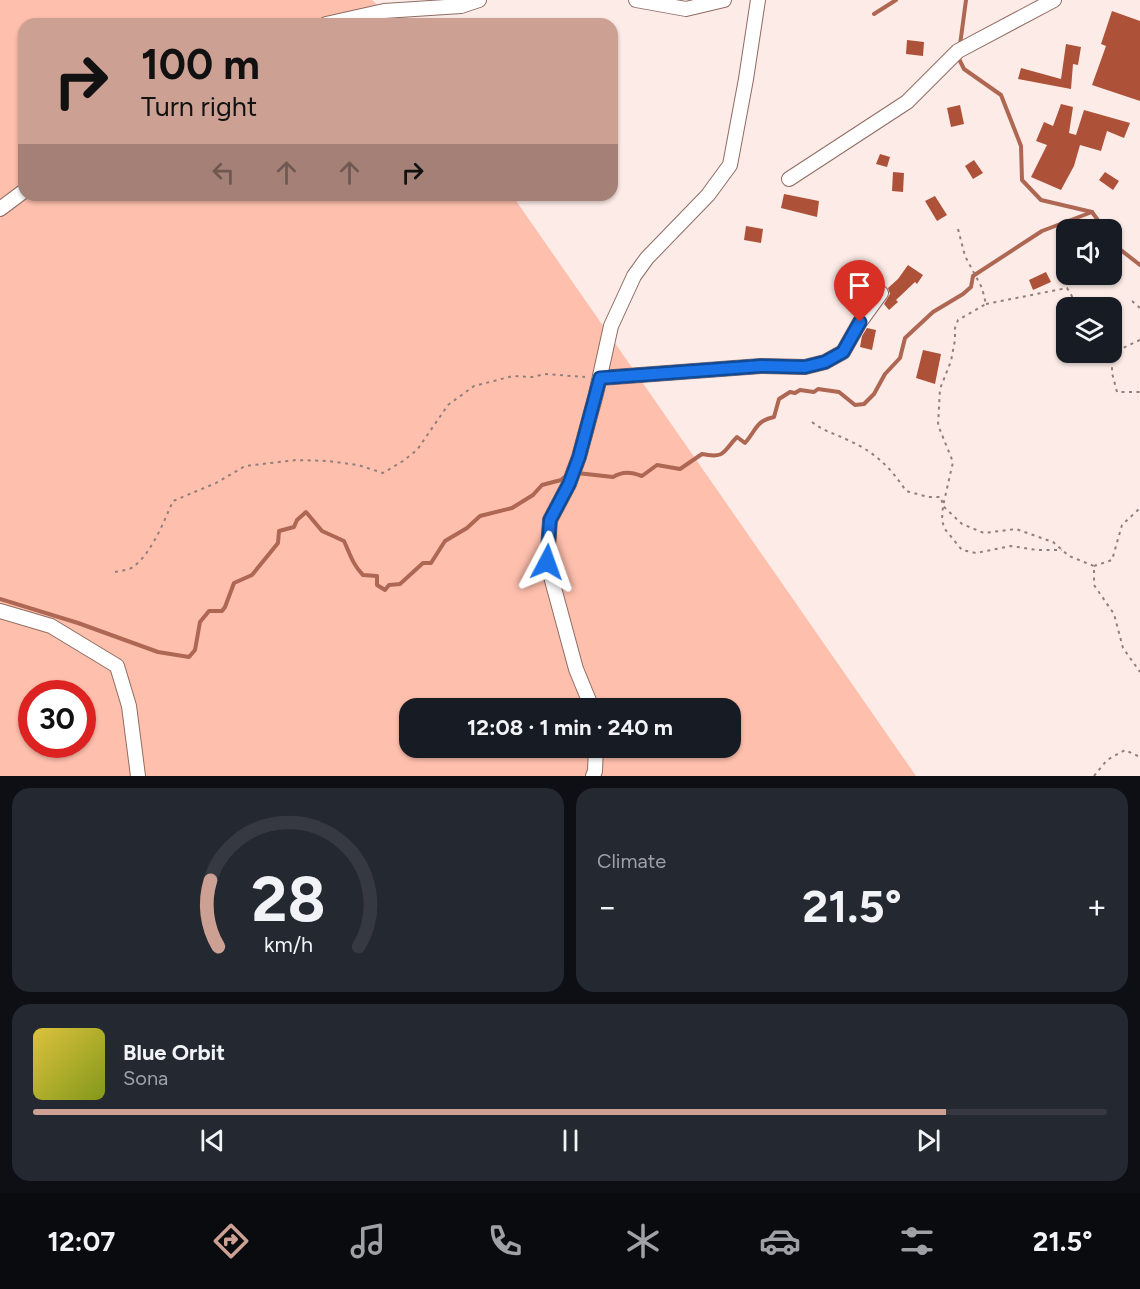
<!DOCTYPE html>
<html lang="en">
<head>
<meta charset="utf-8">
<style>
	:root { --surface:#171b24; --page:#242831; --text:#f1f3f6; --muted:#9ea1a6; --line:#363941; --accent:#cda094 }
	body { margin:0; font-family:Figtree,sans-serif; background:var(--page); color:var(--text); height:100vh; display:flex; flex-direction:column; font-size:22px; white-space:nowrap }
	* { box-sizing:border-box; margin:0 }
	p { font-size:20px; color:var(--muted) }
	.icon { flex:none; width:33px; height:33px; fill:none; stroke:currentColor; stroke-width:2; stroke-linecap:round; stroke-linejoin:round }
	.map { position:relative; height:776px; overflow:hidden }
	.details { display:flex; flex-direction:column; gap:12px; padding:12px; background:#0d0f14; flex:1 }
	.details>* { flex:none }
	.top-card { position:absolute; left:18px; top:18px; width:600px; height:183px; border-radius:18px; box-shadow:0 2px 4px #0004; background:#cda094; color:#111; overflow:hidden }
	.tools { position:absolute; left:1056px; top:219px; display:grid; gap:12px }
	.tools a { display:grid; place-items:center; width:66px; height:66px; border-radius:12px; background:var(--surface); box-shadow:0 2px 4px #0004; font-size:30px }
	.speed { position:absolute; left:18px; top:680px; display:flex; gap:12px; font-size:30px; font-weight:700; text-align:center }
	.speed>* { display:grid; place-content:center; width:78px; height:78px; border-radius:50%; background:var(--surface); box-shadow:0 2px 4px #0004; line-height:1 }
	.speed .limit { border:9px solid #d22; background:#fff; color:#111 }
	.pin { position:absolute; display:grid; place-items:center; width:51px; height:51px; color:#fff; margin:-62px -26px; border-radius:50% 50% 50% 0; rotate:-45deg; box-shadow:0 0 6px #0007 }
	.pin .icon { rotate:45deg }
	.me { position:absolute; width:66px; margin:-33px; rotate:4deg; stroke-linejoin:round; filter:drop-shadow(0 0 4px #0008) }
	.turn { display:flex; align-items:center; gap:21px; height:126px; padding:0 24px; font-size:27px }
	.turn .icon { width:78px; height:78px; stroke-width:2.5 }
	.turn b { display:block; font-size:42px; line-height:51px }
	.lanes { display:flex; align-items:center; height:57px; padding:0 24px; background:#0003; justify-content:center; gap:30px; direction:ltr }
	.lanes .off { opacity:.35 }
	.big { font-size:45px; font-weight:700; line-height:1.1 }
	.details .card { flex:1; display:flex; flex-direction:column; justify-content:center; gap:9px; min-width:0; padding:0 21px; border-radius:18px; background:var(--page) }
	.details .dial { align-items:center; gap:0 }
	.dial svg { height:156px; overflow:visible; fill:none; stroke:var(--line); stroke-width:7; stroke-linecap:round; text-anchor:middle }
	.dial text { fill:var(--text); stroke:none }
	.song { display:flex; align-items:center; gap:18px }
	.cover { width:72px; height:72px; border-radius:9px; background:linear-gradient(135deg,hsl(50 70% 55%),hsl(70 70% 35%)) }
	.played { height:6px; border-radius:3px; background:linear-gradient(90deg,var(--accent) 85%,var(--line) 85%) }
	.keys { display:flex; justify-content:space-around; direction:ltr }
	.heat { display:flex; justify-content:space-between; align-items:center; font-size:33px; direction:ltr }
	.details .tiles { flex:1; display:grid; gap:12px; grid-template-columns:1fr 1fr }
	.card:last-child { grid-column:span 2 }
	.trip { position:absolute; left:399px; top:698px; width:342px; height:60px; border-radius:18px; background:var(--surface); box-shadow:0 2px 4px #0004; font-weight:700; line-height:60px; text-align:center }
	.tabs { display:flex; height:96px; justify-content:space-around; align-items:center; background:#090b0e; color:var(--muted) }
	.tabs .icon { width:42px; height:42px }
	.tabs .selected { color:var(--accent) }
	.tabs b { font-size:27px; color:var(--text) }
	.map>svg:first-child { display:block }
	.green { fill:#ffbfad; fill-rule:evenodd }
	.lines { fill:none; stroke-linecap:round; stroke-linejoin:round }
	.stream { stroke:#ae6753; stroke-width:4 }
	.building { fill:#ad5239 }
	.street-casing { stroke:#906c62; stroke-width:16 }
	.path { stroke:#90807c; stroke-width:2; stroke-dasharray:3 4.5; stroke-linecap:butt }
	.street { stroke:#fff; stroke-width:14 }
	.route-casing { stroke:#114b97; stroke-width:15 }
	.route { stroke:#1a73e8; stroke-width:10 }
</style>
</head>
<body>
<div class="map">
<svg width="1140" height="776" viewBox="0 0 1140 776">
	<rect width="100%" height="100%" fill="#fcebe6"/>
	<path class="green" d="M0 0H372L384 11 394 24H24V195H512L916 776H0ZM32 693H82V744H32ZM410 708H730V747H410Z"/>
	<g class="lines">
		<g class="stream">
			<polyline points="874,14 896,0"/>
			<polyline points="960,45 966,0"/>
			<polyline points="957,55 964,69 1001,95 1021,146 1022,180 1041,200 1092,212 1105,230"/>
			<polyline points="1112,239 1117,247 1140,265"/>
			<path d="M577 473 613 477C623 471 631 472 642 476L657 465 680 469 702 454C726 459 723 451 737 437L745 443C756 431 755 421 774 417L779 399 790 392 795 393 800 390 814 392 818 389 839 392 855 405 864 404 874 394 885 374 900 358 905 338 933 312 963 294 971 287 973 276 1042 231 1092 212"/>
			<path d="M0 599 78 623 158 652 189 657 195 650 200 622 209 611H222L225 607 234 583 252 575 278 543 279 531 294 527 297 520 306 512 322 531 344 541C350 554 353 565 363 575L377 576V585L385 590 389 585 400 584 423 563H431L445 541 467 528 480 516 512 508 533 495 542 485 561 480 567 475"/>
		</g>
	</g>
	<g class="building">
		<polygon points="1112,11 1140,21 1140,101 1092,85 1106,46 1101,44"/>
		<polygon points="907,40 924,42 923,56 906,54"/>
		<polygon points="1066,44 1081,47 1078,65 1073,64 1071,89 1018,79 1021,68 1061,79"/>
		<polygon points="1061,104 1073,107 1069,133 1076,135 1084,110 1130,123 1124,138 1107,131 1101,151 1080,145 1074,166 1061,190 1031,177 1047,145 1036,141 1044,122 1053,126"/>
		<polygon points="960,105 964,124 951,127 947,108"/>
		<polygon points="880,154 890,157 887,167 876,164"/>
		<polygon points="974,160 983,173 973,179 965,166"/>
		<polygon points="893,172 904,173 903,192 892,191"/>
		<polygon points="1105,172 1119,181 1113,190 1099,180"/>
		<polygon points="784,194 819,201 817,217 781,208"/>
		<polygon points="935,196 947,215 937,221 925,201"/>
		<polygon points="746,226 763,229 761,243 744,240"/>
		<polygon points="908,265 923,275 917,284 915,282 896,300 898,302 889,310 884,304 890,294 888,288 898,279"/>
		<polygon points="1046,272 1051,282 1033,290 1029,280"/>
		<polygon points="867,328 876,330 872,350 860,347 862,336"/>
		<polygon points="923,350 941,354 935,384 916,378"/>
	</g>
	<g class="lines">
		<defs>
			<g id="street">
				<polyline points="636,0 686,9 724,0"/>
				<polyline points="326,24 384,11 461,6 479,0"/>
				<polyline points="789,179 907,102 958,51 1054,0"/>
				<polyline points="0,209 24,191"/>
				<polyline points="600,378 761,366 805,367 825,362 843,352 860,322 881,293"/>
				<polyline points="0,611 51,626 117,666 129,706 138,776"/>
				<polyline points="592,708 576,669 547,562 550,520 569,484 579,457 596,394 611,326 634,276 647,258 708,195 730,165 746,79 758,0"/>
				<polyline points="593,776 595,771 596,747"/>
			</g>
		</defs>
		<use href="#street" class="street-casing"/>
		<g class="path">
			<polyline points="958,229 965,256 982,288 986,304 958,320 955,328 955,340 951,361 940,389 938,425 953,462 943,506 942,519 944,528 962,550 976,553 1011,546 1037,550 1062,550"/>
			<polyline points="1132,301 1140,308"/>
			<polyline points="986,304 1067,288 1079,308"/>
			<polyline points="1140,340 1112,353 1112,373 1117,392 1140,392"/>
			<path d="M812 422C825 432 836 434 850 441 876 453 891 468 906 491L928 497H941L943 506 962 524 984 533 1016 529 1053 542 1069 556 1094 566V585L1114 614 1123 648 1140 672"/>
			<polyline points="1094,566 1112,560 1122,525 1140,508"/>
			<path d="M115 572C120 571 129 570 133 567 152 553 164 521 173 501L216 483 245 466 296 460 328 461 358 465 383 473 403 461 417 450 448 405 474 386 513 376 532 377 545 374 585 377"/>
			<polyline points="1094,776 1107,760 1125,750 1140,757"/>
		</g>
		<use href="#street" class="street"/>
	</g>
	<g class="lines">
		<defs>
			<polyline id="route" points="547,562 550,520 569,484 579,457 600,378 761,366 805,367 825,362 843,352 860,322"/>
		</defs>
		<use href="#route" class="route-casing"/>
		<use href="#route" class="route"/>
	</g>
</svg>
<div class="tools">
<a><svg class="icon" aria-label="sound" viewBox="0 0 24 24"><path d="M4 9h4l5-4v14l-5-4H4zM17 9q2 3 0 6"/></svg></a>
<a><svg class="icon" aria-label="layers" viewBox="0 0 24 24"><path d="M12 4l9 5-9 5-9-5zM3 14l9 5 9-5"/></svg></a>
</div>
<div class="speed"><div class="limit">30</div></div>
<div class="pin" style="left:860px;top:322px;background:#d93025"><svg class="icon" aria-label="arrive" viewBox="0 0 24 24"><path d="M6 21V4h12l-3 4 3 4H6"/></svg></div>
<svg class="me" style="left:547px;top:562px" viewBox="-20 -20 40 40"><path d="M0-17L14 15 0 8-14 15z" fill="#1a73e8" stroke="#fff" stroke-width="4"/></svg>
<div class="trip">12:08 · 1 min · 240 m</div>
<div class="top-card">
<div class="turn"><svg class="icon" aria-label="right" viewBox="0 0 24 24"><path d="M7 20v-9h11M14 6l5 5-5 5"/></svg><div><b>100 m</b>Turn right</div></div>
<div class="lanes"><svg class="icon off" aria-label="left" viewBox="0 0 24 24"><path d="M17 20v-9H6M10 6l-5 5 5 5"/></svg><svg class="icon off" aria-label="ahead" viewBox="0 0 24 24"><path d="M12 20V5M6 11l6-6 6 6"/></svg><svg class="icon off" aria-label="ahead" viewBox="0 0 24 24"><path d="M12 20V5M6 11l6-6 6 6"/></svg><svg class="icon" aria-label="right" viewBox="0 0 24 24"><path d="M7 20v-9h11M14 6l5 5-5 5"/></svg></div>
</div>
</div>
<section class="details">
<div class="tiles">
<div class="card dial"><svg viewBox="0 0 100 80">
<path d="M14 69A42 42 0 1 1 86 69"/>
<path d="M14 69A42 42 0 0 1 10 35" stroke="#cda094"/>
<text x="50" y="56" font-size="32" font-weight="700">28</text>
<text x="50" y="72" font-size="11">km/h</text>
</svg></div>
<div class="card"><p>Climate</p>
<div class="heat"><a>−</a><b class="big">21.5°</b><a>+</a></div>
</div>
<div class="card">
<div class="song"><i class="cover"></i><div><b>Blue Orbit</b><p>Sona</p></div></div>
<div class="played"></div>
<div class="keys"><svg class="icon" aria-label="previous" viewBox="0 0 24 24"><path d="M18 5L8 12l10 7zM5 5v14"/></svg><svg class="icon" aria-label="pause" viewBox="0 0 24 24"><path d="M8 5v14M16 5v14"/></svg><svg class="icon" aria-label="next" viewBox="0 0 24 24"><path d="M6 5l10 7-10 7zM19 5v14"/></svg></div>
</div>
</div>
</section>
<nav class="tabs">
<b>12:07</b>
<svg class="icon selected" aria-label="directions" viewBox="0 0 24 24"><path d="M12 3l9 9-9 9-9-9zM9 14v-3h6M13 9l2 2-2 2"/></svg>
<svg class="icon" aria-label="music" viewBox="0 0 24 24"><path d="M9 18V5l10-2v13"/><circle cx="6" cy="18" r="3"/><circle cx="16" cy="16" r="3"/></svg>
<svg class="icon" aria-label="phone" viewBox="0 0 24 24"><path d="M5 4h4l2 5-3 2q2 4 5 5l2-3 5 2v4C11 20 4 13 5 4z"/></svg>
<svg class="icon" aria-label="climate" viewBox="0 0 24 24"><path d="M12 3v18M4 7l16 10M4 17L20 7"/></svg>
<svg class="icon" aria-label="car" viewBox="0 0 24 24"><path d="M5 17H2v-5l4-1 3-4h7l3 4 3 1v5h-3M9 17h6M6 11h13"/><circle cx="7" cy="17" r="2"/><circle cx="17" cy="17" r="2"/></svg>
<svg class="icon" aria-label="filters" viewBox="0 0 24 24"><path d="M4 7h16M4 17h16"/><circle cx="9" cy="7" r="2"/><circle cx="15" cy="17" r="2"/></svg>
<b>21.5°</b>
</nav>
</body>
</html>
